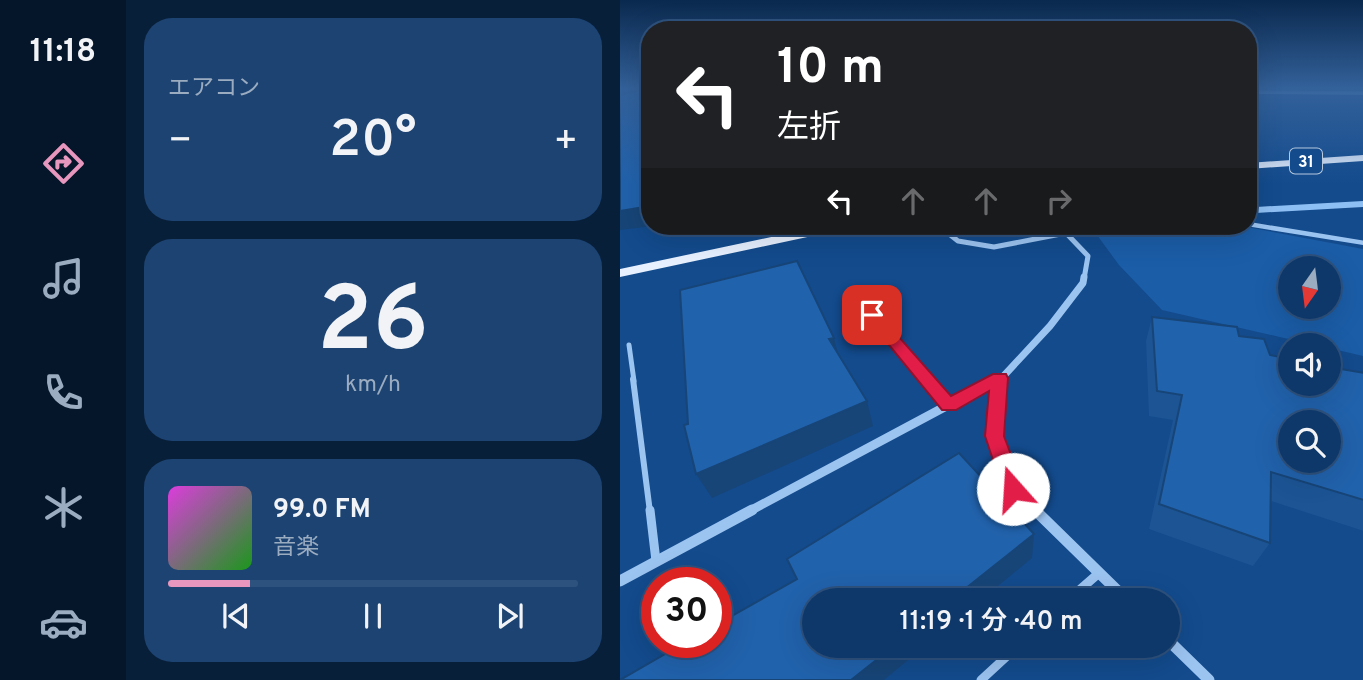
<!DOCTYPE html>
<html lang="ja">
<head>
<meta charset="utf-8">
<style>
	:root { --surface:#0e386a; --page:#1c4372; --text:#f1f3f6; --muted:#9bacc1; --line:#2e527e; --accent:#e797bd }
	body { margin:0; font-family:Overpass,"Noto Sans JP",sans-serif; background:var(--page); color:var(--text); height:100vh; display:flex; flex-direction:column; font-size:26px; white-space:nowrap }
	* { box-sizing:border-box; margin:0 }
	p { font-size:23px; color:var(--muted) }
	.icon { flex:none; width:38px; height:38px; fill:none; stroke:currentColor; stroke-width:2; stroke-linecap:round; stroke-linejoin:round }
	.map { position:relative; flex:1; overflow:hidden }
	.panel { display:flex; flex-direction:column; gap:18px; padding:18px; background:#081f3a; width:494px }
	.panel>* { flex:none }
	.top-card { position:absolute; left:21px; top:21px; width:616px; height:214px; border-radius:28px; box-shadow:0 7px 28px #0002,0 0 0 2px var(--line); background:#202124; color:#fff; overflow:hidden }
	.needle { width:46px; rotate:194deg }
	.fabs { position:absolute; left:658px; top:256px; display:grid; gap:14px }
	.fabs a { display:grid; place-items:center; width:63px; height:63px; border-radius:50%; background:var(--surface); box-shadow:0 7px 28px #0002,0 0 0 2px var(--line); font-size:35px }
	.speed { position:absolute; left:21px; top:567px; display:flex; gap:14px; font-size:35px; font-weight:700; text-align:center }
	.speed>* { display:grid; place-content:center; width:91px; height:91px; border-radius:50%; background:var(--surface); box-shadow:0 7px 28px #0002,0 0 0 2px var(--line); line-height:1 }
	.speed .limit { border:10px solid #d22; background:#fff; color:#111 }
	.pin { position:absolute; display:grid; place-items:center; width:60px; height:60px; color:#fff; margin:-30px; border-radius:14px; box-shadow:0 4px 10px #0006 }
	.me { position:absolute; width:77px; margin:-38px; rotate:341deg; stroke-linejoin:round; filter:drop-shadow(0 0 5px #0008) }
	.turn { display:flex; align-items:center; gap:24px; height:147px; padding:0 21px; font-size:32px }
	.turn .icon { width:91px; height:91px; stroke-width:2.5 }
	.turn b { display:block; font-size:49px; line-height:60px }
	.lanes { display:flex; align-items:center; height:66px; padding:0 21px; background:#0003; justify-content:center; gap:35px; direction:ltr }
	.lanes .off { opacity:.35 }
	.big { font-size:52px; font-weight:600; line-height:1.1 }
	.panel .tile { flex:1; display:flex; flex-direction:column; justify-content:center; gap:10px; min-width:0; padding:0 24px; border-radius:28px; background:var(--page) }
	.panel .dial { align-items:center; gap:0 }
	.dial b { font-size:91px; line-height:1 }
	.song { display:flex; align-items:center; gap:21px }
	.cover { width:84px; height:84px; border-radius:10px; background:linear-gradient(135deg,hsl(300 70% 55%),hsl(120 70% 35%)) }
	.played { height:7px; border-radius:4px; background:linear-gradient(90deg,var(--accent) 20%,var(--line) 20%) }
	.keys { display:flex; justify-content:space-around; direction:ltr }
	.heat { display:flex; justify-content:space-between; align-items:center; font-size:38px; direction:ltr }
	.trip { position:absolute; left:182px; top:588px; width:378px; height:70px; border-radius:35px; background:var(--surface); box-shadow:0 7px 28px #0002,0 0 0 2px var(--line); font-weight:600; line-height:70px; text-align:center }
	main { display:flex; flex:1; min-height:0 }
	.tabs { display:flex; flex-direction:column; width:126px; justify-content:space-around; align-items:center; background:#06162a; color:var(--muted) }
	.tabs .icon { width:49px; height:49px }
	.tabs .current { color:var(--accent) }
	.tabs b { font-size:32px; color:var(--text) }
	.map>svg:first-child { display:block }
	.green { fill:#1b5da7; fill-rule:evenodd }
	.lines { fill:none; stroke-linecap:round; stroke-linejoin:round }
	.stream { fill:#8ebff4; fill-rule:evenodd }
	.lane-far3 { stroke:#9cc4f1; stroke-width:4.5 }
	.lane-far2 { stroke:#9cc4f1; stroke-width:5 }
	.lane-far1 { stroke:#9cc4f1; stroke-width:6 }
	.lane { stroke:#9cc4f1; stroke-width:9 }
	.street-far4 { stroke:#9cc4f1; stroke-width:3.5 }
	.street-far3 { stroke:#9cc4f1; stroke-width:5 }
	.street-far2 { stroke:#9cc4f1; stroke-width:7 }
	.street-far1 { stroke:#9cc4f1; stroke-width:9 }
	.street { stroke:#9cc4f1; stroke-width:11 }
	.primary { fill:#e6f0ff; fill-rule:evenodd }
	.wall { fill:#1c5494 }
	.shaded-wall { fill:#174578 }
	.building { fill:#2162ac; stroke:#174578; stroke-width:2; fill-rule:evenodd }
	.route { fill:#e11d48; stroke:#92132f; stroke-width:2 }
	.labels { text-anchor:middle; stroke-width:7; stroke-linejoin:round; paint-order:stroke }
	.shield { fill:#134b8d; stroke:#b8c9dd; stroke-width:2 }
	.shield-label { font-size:16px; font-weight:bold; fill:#fff }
</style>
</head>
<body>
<main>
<nav class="tabs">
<b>11:18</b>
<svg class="icon current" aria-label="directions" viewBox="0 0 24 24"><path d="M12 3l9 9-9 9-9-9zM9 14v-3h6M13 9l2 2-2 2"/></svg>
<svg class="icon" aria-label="music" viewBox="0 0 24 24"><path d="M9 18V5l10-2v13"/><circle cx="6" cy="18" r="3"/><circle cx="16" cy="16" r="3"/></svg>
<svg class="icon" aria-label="phone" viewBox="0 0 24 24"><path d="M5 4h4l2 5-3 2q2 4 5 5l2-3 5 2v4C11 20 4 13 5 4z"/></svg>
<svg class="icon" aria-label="climate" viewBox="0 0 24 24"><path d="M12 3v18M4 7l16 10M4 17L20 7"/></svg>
<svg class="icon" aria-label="car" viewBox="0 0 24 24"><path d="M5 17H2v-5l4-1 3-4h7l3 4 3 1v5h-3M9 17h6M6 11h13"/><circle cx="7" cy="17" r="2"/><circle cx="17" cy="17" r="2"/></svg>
</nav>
<section class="panel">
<div class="tile"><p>エアコン</p>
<div class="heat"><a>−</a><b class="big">20°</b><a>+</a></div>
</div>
<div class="tile dial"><b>26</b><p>km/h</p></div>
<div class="tile">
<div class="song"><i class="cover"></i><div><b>99.0 FM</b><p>音楽</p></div></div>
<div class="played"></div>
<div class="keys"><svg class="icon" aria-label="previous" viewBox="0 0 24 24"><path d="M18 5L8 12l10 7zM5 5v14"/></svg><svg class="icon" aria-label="pause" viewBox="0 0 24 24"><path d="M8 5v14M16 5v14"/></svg><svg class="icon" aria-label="next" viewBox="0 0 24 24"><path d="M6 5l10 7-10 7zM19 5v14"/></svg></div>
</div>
</section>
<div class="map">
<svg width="744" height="680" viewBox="0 0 744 680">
	<rect width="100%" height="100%" fill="#134b8d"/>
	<path class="green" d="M547 226H621L743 249V356L709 348V345H695L542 310 499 265 477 235ZM670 268H709V306H670Z"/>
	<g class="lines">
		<polygon class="stream" points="744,201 744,207 636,213 631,210 636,207"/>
		<g class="lane-far3">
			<polyline points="628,224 744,243"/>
			<polyline points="446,233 483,226"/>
		</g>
		<g class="lane-far2">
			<polyline points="252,315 308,381"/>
			<polyline points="9,345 14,381"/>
		</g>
		<g class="lane-far1">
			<polyline points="13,379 30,512"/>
			<polyline points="306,379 329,406"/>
		</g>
		<g class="lane">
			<polyline points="30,510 36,561"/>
			<polyline points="448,600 479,573"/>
			<polyline points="361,680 398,646"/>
		</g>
		<polyline class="street-far4" points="628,92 744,93"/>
		<polyline class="street-far3" points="319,226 338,241 374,247 446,233 468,256 464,279"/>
		<g class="street-far2">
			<polyline points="373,381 379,378"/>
			<polyline points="379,381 430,326 463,283 464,277"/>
		</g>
		<g class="street-far1">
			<polyline points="379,379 375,436 393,489 417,512"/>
			<polyline points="128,512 377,379"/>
		</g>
		<g class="street">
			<polyline points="415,510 507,600"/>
			<polyline points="0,581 132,510"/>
			<polyline points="548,640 589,680"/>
		</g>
		<g class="primary">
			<polygon points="744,155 744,161 628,169 628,163"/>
			<polygon points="203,226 226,226 220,230 0,277 0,269"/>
		</g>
	</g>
	<polygon class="wall" points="532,317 619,336 650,355 744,373 744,531 651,501 650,543 633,566 529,529 553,420 529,416 526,341"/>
	<g class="shaded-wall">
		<polygon points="30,206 30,226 33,226 0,230 0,211"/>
		<polygon points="214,338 220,362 209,339"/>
		<polygon points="247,401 253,426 92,498 76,474"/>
		<polygon points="414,534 412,558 361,600 331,600"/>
		<polygon points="274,646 305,646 264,680 231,680"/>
	</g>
	<g class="building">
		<polygon points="23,89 30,89 30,206 0,211 0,95"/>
		<polygon points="177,261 214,338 209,339 247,401 76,474 64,425 68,424 60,290"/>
		<path d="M532 317 617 327 619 336 644 339 650 355 670 359V383H709V367L744 373V500L651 472 650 543 539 504 562 395 537 391ZM670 422H709V460H670Z"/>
		<polygon points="339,453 414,534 331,600 194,600 194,646 274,646 231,680 0,680 66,642 96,642 96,625 177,579 167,559"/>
	</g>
	<linearGradient id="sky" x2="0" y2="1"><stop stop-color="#0a294e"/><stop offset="0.48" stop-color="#33619a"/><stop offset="1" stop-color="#33619a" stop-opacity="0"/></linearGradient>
	<rect width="744" height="184" fill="url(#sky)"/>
	<polygon class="route" points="252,310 257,312 331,396 373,374 386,374 388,378 384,436 404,489 401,496 393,498 385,496 365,436 369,391 336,410 322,410 247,318 244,315 247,312"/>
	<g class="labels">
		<rect class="shield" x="670" y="148.5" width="32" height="25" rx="5"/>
		<g class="shield-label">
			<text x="686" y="167">31</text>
		</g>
	</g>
</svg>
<div class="fabs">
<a><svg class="needle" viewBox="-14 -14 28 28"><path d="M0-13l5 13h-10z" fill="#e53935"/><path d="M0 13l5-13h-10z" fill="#9bacc1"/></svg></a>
<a><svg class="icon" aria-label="sound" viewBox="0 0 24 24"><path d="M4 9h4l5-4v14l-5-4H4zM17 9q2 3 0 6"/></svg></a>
<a><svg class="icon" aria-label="search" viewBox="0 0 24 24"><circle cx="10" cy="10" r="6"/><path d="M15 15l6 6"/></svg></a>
</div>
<div class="speed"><div class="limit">30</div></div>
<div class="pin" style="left:252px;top:315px;background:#d93025"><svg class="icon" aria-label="arrive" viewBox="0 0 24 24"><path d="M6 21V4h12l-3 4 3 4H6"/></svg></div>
<svg class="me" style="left:393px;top:489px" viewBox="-20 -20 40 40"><circle r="19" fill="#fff"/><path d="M0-13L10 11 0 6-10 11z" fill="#e11d48"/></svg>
<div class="trip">11:19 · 1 分 · 40 m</div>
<div class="top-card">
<div class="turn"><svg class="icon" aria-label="left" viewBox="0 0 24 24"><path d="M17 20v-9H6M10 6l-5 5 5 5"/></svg><div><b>10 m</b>左折</div></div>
<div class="lanes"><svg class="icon" aria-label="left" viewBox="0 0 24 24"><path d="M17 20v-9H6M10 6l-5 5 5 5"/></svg><svg class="icon off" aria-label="ahead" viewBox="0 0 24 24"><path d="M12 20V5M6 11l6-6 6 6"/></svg><svg class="icon off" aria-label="ahead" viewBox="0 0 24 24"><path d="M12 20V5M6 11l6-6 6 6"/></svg><svg class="icon off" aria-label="right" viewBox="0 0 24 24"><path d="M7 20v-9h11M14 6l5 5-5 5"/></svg></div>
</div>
</div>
</main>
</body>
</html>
